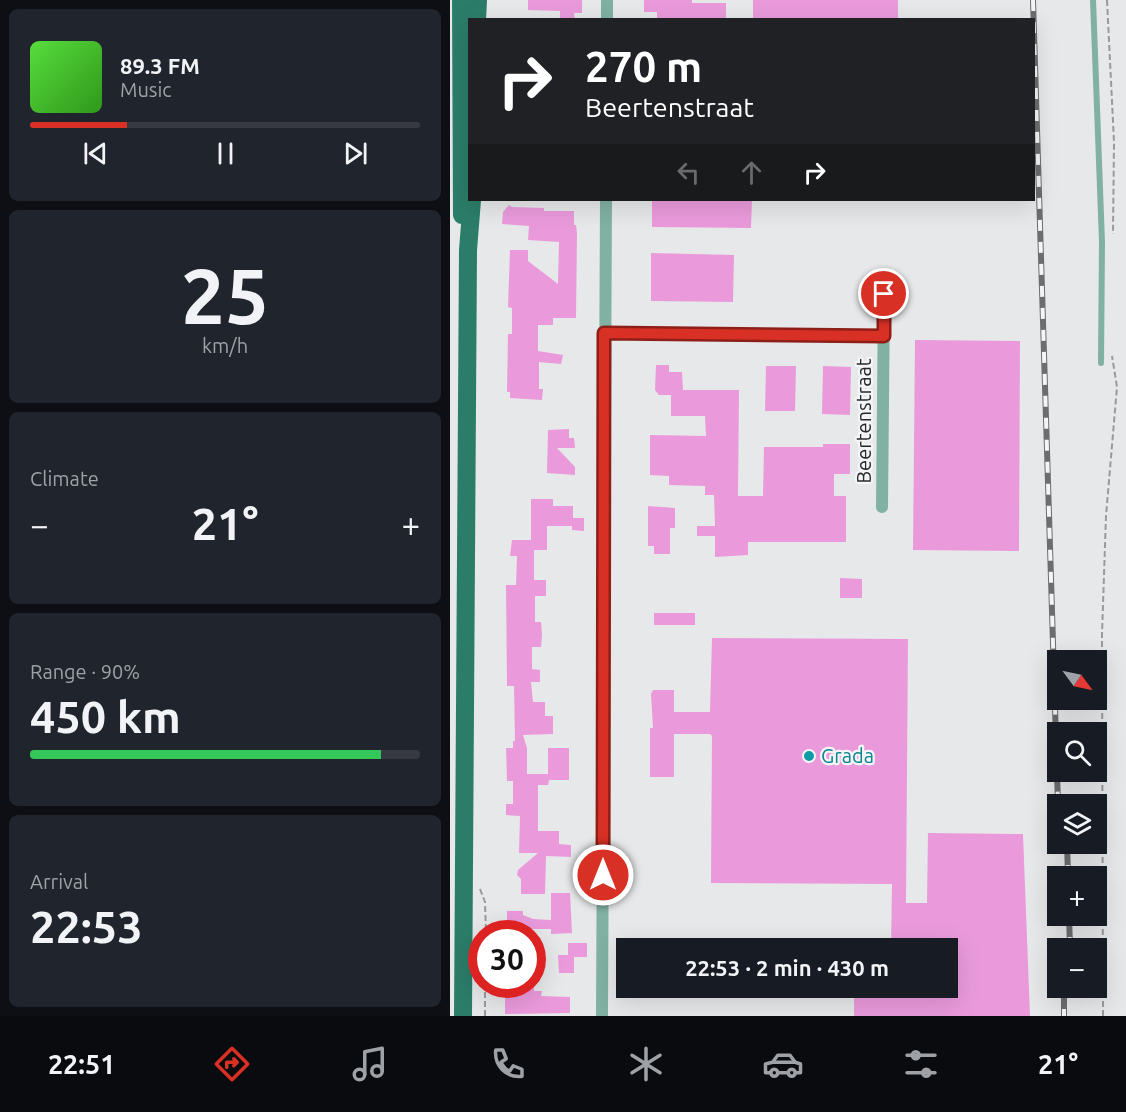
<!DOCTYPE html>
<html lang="en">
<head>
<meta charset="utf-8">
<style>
	:root { --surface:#171b24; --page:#20242c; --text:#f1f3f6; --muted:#9ea1a6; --line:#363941; --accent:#d93025 }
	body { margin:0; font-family:Ubuntu,sans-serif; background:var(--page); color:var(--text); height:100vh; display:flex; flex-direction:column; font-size:22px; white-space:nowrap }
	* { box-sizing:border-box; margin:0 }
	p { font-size:20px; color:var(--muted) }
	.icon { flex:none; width:33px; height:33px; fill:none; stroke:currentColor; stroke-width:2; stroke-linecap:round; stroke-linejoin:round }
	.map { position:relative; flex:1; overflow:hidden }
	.panel { display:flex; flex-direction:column; gap:9px; padding:9px; background:#0d0f14; width:450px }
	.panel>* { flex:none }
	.guide { position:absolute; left:18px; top:18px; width:567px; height:183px; border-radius:0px; box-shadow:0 6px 24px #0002; background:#202124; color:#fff; overflow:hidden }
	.needle { width:39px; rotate:123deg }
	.buttons { position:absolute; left:597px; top:650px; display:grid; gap:12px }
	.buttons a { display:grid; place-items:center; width:60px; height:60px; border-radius:0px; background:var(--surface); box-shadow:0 6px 24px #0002; font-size:30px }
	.speed { position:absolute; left:18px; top:920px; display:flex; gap:12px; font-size:30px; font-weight:700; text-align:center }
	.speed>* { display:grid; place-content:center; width:78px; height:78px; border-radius:50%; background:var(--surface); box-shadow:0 6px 24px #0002; line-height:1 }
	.speed .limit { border:9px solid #d22; background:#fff; color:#111 }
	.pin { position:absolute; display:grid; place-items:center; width:51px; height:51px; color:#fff; margin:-26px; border:3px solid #fff; border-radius:50%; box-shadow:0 2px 6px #0007 }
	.me { position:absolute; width:66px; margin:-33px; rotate:0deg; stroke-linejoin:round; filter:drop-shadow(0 0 4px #0008) }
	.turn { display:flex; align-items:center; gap:21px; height:126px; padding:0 18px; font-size:27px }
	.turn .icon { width:78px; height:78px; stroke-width:2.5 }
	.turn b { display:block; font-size:42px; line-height:51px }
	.lanes { display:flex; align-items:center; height:57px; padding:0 18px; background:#0003; justify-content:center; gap:30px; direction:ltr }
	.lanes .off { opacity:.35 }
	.big { font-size:45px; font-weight:700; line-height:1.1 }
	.panel .tile { flex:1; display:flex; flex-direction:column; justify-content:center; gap:9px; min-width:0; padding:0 21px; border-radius:9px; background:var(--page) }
	.panel .dial { align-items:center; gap:0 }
	.dial b { font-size:78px; line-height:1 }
	.song { display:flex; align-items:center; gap:18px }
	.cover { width:72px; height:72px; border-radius:9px; background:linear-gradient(135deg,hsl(110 70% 55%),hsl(110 70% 35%)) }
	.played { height:6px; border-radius:3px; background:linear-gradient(90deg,var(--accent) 25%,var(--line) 25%) }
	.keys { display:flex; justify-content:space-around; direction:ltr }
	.heat { display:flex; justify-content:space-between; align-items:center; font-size:33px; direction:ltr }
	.charge { height:9px; border-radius:4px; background:linear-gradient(90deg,#34c759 90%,var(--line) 0) }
	.trip { position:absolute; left:166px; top:938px; width:342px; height:60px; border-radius:0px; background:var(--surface); box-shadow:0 6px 24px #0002; font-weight:700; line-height:60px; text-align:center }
	.dock { display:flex; height:96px; justify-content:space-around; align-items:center; background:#090b0e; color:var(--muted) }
	.dock .icon { width:42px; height:42px }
	.dock .on { color:var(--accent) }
	.dock b { font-size:27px; color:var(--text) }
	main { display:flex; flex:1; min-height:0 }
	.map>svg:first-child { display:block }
	.building { fill:#ea9adb }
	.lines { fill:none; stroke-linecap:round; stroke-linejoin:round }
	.path { stroke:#999a9b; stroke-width:2; stroke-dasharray:6 3; stroke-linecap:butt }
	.service { stroke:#80b1a2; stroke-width:6 }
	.minor { stroke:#80b1a2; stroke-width:12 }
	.primary { stroke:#2b7d69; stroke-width:18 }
	.rail-casing { stroke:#6c6d6d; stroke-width:6 }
	.rail { stroke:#f4f5f6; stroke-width:4; stroke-dasharray:11; stroke-linecap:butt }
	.route-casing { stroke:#8d1f18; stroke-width:15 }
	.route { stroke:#d93025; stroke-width:10 }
	.culture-dot { fill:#0f9aa8; stroke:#f4f5f6; stroke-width:2 }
	.labels { text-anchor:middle; stroke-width:4.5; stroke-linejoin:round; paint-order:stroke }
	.street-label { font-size:20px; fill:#282929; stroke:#f4f5f6 }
	.culture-label { font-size:20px; fill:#0d838f; stroke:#f4f5f6; text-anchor:start }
</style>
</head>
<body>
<main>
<section class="panel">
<div class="tile">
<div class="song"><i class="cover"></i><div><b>89.3 FM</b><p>Music</p></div></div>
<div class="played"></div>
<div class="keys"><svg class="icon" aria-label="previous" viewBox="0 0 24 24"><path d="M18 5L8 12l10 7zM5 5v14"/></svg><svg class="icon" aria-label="pause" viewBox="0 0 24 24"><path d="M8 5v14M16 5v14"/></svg><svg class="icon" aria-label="next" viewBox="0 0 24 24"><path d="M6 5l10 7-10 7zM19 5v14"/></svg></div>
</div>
<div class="tile dial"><b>25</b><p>km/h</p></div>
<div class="tile"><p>Climate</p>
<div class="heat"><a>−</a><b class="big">21°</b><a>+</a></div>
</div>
<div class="tile"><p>Range · 90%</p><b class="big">450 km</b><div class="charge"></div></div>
<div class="tile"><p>Arrival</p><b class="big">22:53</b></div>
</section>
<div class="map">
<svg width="676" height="1016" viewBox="0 0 676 1016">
	<rect width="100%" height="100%" fill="#e7e8e9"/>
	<g class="building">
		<polygon points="78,0 132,0 132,13 124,13 125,20 110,20 110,11 78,10"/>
		<polygon points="194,0 242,0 242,3 276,3 276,20 207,20 207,12 194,12"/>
		<rect x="303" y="0" width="145" height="20"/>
		<polygon points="202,200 302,200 301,228 202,227"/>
		<polygon points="59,205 62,207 94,208 94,211 124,211 124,225 126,225 127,233 126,318 103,318 103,325 88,325 88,351 113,355 111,364 89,362 89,389 93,389 92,400 60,398 60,392 57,392 58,334 62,334 62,308 58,307 60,250 78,250 78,261 108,284 109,242 78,240 79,226 52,224 53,212"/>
		<polygon points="201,253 284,255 283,302 201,301"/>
		<polygon points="465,340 570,341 569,551 463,550"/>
		<polygon points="206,365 219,365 219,372 232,372 233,390 289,390 288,496 313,496 314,447 373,447 373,444 400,444 400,474 384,474 384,496 396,496 396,542 298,542 298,555 265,557 265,536 247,536 247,526 265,526 264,495 255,495 255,486 219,485 219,476 200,475 200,435 256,436 255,416 221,416 221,395 209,395 205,390"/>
		<polygon points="316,366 346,366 345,411 315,411"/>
		<polygon points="373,366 401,367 400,415 372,414"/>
		<polygon points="119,429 119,438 124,438 125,448 107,448 125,467 125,475 97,473 98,430"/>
		<polygon points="81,499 103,499 103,506 123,506 123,518 134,518 134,531 122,530 122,526 97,526 97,550 84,550 84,580 96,580 96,596 85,596 85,622 91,622 92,635 91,647 82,647 82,669 90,670 90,682 81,682 83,702 95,702 95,716 103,716 103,734 73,735 77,748 77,774 98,774 98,748 119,748 119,780 99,780 98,785 88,785 88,831 109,831 109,844 121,845 121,857 96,856 95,894 71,894 71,879 67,875 68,870 88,853 69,853 70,816 56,815 56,804 63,804 63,781 57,781 56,748 63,748 63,741 65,741 64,686 57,686 56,585 66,585 67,556 60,556 62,540 81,540"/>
		<polygon points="198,506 225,508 225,528 220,528 220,554 204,554 204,546 198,546"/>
		<polygon points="390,578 412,579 412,598 390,598"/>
		<rect x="204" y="613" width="41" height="12"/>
		<polygon points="262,638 458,639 456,903 477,903 478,833 573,834 580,1016 404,1016 404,992 441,992 441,987 498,987 498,948 441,948 442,884 261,883 262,736 260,734 224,734 224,777 200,777 200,728 203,728 201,694 203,690 224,690 224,712 260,712"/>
		<polygon points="101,893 120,893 122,933 101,934 101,929 72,929 73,933 57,933 57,911 73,911 73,915 83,919 101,920"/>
		<polygon points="118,943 137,943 137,957 124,957 124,973 109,973 108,955 118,955"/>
		<polygon points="55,986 84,986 84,991 92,991 91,996 120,997 120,1013 55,1014"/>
	</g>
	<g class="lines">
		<g class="path">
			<polyline points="657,0 664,142 663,234"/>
			<polyline points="30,889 35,902 36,933"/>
			<polyline points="35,1016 35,984"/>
			<polyline points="653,1016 652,634 656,516 667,387 662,356"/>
		</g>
		<polyline class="service" points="643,0 652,242 651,363"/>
		<g class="minor">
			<polyline points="157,20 157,0"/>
			<polyline points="155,333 434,336"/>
			<polyline points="432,507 434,294"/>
			<polyline points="152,1016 156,200"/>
		</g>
		<g class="primary">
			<polyline points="11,0 12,215"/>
			<polyline points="27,20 28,0"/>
			<polyline points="13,1016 18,250 22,200"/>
		</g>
		<defs>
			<g id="rail">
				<polyline points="583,0 608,804"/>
				<polyline points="617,843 618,876"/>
				<polyline points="619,915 620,948"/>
				<polyline points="614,987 614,1016"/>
			</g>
		</defs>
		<use href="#rail" class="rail-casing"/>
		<use href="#rail" class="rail"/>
	</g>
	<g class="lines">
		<defs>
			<polyline id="route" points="153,875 154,333 434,336 434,294"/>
		</defs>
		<use href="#route" class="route-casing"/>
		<use href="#route" class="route"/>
	</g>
	<circle class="culture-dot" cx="359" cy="756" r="6"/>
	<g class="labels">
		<g class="street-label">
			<text transform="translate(414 421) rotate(-90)" y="7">Beertenstraat</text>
		</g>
		<g class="culture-label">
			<text x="371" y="763">Grada</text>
		</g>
	</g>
</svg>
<div class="buttons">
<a><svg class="needle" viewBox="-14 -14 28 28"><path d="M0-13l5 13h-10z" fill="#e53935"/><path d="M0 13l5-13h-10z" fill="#9ea1a6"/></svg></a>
<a><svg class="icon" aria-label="search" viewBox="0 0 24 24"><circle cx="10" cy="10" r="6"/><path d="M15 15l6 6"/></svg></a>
<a><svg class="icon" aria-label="layers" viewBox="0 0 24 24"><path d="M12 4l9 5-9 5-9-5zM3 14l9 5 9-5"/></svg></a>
<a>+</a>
<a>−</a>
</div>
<div class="speed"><div class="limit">30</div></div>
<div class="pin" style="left:434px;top:294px;background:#d93025"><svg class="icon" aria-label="arrive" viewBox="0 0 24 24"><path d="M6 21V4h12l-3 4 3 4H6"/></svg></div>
<svg class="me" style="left:153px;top:875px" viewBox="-20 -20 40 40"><circle r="17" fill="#d93025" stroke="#fff" stroke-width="3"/><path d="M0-11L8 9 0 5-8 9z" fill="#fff"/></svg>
<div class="trip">22:53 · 2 min · 430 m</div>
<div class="guide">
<div class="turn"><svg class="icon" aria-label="right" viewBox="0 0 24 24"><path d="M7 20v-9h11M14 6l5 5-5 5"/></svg><div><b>270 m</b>Beertenstraat</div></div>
<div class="lanes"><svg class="icon off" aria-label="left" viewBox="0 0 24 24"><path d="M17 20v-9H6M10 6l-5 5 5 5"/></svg><svg class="icon off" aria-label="ahead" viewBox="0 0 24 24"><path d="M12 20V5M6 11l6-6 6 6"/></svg><svg class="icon" aria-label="right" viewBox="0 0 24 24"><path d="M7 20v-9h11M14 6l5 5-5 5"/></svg></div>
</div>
</div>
</main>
<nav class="dock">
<b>22:51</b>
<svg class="icon on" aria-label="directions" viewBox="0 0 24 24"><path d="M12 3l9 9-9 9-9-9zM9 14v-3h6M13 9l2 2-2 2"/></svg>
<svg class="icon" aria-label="music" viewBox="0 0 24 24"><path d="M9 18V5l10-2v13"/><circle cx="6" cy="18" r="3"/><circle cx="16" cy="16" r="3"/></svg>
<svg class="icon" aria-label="phone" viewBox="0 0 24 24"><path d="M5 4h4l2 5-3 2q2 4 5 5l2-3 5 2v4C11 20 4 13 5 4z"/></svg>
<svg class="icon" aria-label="climate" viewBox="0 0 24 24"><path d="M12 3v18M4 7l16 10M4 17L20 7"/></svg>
<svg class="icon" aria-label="car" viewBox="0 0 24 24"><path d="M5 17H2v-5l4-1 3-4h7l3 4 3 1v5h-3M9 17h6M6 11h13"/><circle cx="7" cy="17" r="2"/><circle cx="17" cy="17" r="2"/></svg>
<svg class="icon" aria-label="filters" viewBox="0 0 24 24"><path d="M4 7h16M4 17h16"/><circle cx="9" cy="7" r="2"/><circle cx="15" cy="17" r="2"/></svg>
<b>21°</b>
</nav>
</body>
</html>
